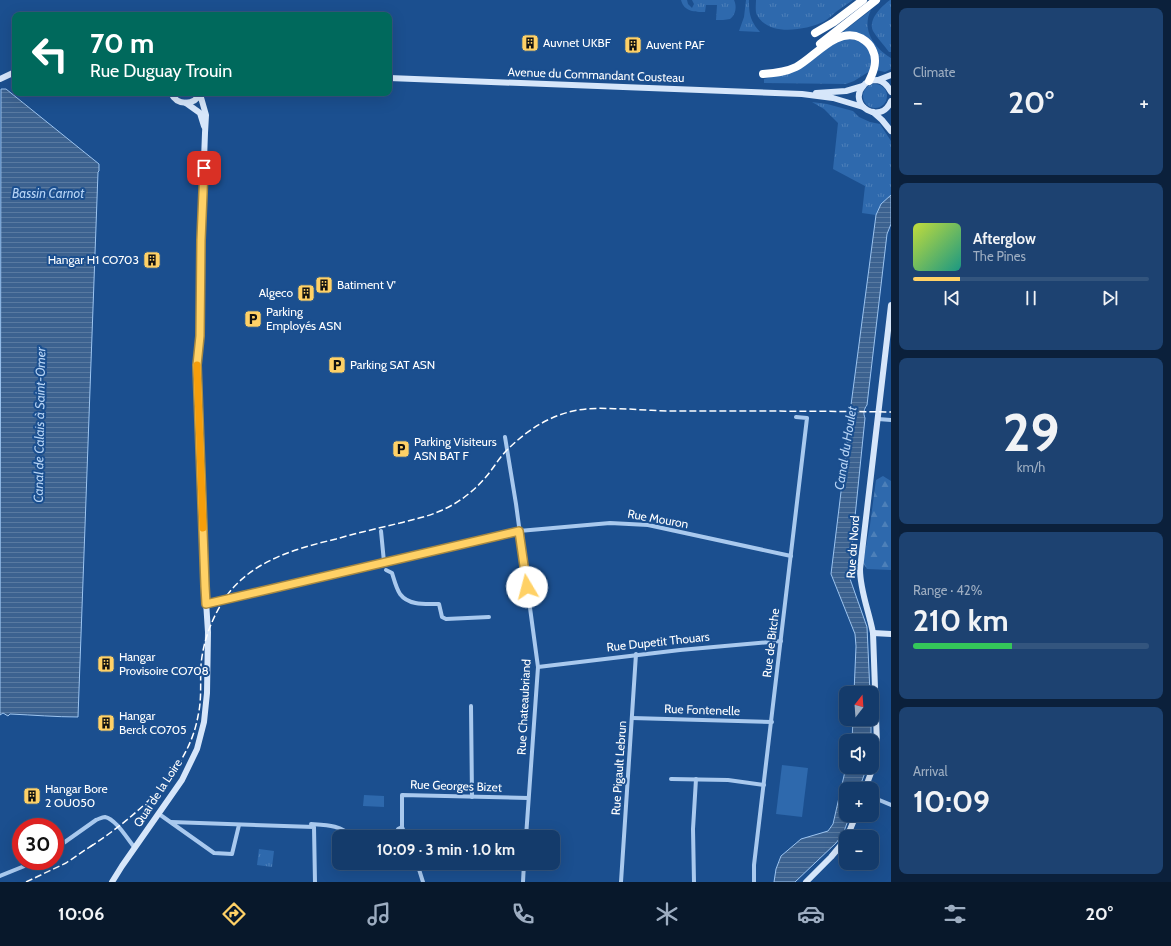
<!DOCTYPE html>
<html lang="en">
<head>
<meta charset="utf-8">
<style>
	:root { --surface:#143b6b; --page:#1d4271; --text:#f1f3f6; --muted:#9dadc1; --line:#33557e; --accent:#ffd166 }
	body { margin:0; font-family:Cabin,sans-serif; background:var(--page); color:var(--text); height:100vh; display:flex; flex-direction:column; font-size:15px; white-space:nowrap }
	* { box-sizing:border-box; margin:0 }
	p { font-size:13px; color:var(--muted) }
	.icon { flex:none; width:22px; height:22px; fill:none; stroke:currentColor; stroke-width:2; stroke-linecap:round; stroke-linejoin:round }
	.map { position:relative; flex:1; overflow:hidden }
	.drawer { display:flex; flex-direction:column; gap:8px; padding:8px; background:#0b203b; width:280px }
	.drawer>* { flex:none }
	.guide { position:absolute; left:12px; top:12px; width:380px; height:84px; border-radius:8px; box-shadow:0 4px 16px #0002,0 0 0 1px var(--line); background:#00695c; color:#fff; overflow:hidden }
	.needle { width:26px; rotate:17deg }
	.controls { position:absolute; left:839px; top:686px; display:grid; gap:8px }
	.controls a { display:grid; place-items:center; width:40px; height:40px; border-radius:8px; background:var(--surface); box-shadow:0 4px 16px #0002,0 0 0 1px var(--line); font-size:20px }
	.speed { position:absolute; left:12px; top:818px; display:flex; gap:8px; font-size:20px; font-weight:700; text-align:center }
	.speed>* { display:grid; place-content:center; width:52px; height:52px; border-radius:50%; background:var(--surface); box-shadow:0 4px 16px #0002,0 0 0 1px var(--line); line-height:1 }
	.speed .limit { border:6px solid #d22; background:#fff; color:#111 }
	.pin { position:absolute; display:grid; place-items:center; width:34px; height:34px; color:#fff; margin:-17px; border-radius:8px; box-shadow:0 2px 6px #0006 }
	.me { position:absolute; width:44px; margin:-22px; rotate:352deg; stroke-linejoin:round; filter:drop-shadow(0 0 3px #0008) }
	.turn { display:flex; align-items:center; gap:14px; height:84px; padding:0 12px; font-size:18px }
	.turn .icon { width:52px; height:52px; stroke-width:2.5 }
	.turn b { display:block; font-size:28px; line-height:34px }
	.big { font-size:30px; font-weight:700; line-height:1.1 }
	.drawer .card { flex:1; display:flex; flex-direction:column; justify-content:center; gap:6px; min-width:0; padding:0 14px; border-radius:8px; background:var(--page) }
	.drawer .dial { align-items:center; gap:0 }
	.dial b { font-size:52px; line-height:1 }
	.song { display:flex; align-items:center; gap:12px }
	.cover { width:48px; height:48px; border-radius:6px; background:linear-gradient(135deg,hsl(70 70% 55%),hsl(170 70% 35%)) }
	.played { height:4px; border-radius:2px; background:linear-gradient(90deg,var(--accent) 20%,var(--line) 20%) }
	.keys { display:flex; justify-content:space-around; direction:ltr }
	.heat { display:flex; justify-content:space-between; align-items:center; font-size:22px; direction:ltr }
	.charge { height:6px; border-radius:3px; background:linear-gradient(90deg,#34c759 42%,var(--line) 0) }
	.trip { position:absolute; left:332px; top:830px; width:228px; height:40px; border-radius:8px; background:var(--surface); box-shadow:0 4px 16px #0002,0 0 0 1px var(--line); font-weight:700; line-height:40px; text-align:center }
	.tab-bar { display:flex; height:64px; justify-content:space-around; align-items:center; background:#08182b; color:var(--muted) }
	.tab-bar .icon { width:28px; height:28px }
	.tab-bar .active { color:var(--accent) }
	.tab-bar b { font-size:18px; color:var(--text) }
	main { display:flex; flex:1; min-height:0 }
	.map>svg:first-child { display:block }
	.grass { fill:url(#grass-tufts) }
	.forest { fill:url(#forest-firs) }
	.garden { fill:#2e69ad }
	.water { fill:url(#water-rules); stroke:#9cc4f0 }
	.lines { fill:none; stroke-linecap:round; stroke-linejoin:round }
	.street { stroke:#a9c9ee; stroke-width:4 }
	.secondary { stroke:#d6e6fa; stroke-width:6 }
	.highway { stroke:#fff; stroke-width:8 }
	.rail { stroke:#fff; stroke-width:1.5; stroke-dasharray:7 3; stroke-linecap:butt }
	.route-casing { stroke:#a68842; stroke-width:10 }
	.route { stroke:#ffd166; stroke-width:7 }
	.slow { stroke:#f59e0b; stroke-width:7 }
	.labels { text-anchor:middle; stroke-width:4; stroke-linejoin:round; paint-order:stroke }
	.poi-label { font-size:12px; fill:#fff; stroke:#1b4f8f; text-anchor:start }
	.street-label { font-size:12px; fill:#fff; stroke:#1b4f8f }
	.water-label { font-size:13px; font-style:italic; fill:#b5d3f5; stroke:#1b4f8f }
</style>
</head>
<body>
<main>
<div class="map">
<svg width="891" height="882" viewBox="0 0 891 882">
	<defs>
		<pattern id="grass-tufts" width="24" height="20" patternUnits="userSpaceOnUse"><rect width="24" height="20" fill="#2e69ad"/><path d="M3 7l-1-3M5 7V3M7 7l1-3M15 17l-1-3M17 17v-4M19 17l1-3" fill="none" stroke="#4d80b9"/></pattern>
		<pattern id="forest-firs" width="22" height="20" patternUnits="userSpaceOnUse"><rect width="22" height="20" fill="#2e69ad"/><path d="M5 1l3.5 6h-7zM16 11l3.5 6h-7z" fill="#4d80b9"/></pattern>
		<pattern id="water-rules" width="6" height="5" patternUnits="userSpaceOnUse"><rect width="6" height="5" fill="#3c6290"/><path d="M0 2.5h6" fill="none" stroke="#597aa1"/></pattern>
	</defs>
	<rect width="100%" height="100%" fill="#1b4f8f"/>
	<g class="grass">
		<path d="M681 0H687L688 4 692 8 694 4 692 0H734C737 6 736 15 730 19 726 20 720 20 716 20L717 5H706L705 12C695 12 684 12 681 0Z"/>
		<path d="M746 0H749C749 8 749 16 754 24 755 27 758 29 760 32L739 31 744 17Z"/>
		<path d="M756 0H853C849 3 844 6 840 9 834 13 829 19 823 22 805 30 769 37 757 15 755 12 756 4 756 0Z"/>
		<path d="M890 0H891V52H889C884 45 877 38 873 31 868 19 881 7 890 0Z"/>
		<path d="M871 10C861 29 874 48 891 58V69L885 72 876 70 873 44 840 34Z"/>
		<path d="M843 39C864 38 876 49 870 71L854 81 846 84 764 83V79L783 74Z"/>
		<circle cx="875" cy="96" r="12"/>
		<polygon points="812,102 827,104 853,111 859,117 870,122 880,124 891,141 891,195 878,210 876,215 862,213 865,186 833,169 838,123 824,109"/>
		<polygon points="259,849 274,851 272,867 257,865"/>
	</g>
	<polygon class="forest" points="883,476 891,481 891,570 867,569 863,563 870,525 876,480"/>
	<g class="garden">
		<polygon points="782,765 808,768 802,817 776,814"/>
		<polygon points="364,795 384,796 384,807 363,806"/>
	</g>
	<g class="water">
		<path d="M1 89H6L99 164V171L98 172 78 717C56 717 33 715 10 714L8 716 3 713 0 715Z"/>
		<path d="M891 195V224L887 234 867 405C864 409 863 413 865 418L849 576 867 627 870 693H854L856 646 855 634 831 574 850 418 855 415V409L851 405 876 215 881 204Z"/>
		<polygon points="853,719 871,719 871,741 852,741"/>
		<polygon points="846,767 867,767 859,789 846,789 846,815 850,815 843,834 836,843 795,882 774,882 776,869 781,856 801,839 828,831 833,824"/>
	</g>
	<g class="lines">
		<g class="street">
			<polyline points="878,419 891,420"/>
			<polyline points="505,437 516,504 538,667 526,837"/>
			<polyline points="381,531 384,562"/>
			<path d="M386 570 392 573C394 579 396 588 400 594 409 606 426 604 439 604L442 617 446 619 489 617"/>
			<polyline points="207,604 519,531 610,523 648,525 791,556"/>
			<polyline points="538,667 680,650 781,641"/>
			<polyline points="471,706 472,797"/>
			<polyline points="632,718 772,722"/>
			<polyline points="671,779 728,780 764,785"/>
			<polyline points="872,797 891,805"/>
			<polyline points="159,814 214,853 232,854 239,825"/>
			<polyline points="171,822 314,827 315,882"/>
			<path d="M311 824C327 825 341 825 352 837"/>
			<polyline points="400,837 398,829 402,827"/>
			<polyline points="406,837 402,827 402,795 528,798"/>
			<path d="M55 849 96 820C99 819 102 817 105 817 116 819 128 840 135 848"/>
			<polyline points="417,863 423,882"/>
			<polyline points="0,876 37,861"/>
			<polyline points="523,882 524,863"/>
			<polyline points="621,882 636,654"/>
			<polyline points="694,882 693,829 696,779"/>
			<polyline points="754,882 754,865 807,418 796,417"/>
		</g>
		<g class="secondary">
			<polyline points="389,78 802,94 833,98 863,107"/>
			<polyline points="0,79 15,72"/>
			<polyline points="878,80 891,75"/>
			<path d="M891 92C888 86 884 81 877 80 872 80 866 82 863 86 847 105 881 126 891 101"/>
			<path d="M171 93C177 106 194 106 201 93"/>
			<polyline points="816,93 846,91 863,86"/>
			<polyline points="186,103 200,113 204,126"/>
			<polyline points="873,112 882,120 891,131"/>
			<polyline points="873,633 891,634"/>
			<path d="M865 789 875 762 877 744 873 633C869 611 860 591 860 569L891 305"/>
			<polyline points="847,837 856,815"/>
			<polyline points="112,882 122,866 182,780 197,749 204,722 207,693 208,632 205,586 197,365 200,331 201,240 205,133 206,115 200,94"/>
			<polyline points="806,882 831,857 846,839"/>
		</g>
		<g class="highway">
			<polyline points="815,33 834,22 863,0"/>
			<polyline points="820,44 876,0"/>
			<path d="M763 74C775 73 786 72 796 67 815 57 837 26 861 38 866 41 870 44 872 49 878 60 874 71 869 81"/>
		</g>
		<g class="rail">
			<path d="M90 847C135 817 188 773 198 716 202 699 200 682 201 665 203 641 212 618 225 598 251 561 294 549 336 539 357 533 379 528 400 523 414 519 427 517 440 511 457 504 473 492 485 478 493 469 499 458 507 450 527 430 550 415 578 410 595 407 612 409 629 409 644 410 660 411 675 411 747 411 819 411 891 412"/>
			<polyline points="26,882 66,863 94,844"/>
		</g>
	</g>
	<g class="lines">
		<defs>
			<polyline id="route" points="204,168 201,240 200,336 197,365 205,586 206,604 519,531 527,587"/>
		</defs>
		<use href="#route" class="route-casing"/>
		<use href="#route" class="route"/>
		<polyline class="slow" points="197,365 203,528"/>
	</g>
	<defs>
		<symbol id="building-square" viewBox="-11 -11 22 22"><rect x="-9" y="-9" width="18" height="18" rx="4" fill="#ffd166" stroke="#1b4f8f"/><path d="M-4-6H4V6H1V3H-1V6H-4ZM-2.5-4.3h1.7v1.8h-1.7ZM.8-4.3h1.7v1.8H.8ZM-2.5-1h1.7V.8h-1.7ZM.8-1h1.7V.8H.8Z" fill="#111"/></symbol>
		<symbol id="parking-square" viewBox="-11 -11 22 22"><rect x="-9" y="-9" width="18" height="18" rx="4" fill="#ffd166" stroke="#1b4f8f"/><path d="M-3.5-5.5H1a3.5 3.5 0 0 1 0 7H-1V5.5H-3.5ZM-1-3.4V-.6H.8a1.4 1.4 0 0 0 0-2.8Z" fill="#111"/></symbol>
	</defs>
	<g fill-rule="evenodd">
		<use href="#building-square" x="520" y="33" width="20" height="20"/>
		<use href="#building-square" x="623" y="35" width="20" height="20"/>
		<use href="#building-square" x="142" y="250" width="20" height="20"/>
		<use href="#building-square" x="314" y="275" width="20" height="20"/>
		<use href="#building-square" x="296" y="283" width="20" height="20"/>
		<use href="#parking-square" x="243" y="309" width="20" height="20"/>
		<use href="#parking-square" x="327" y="355" width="20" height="20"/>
		<use href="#parking-square" x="391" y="439" width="20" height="20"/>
		<use href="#building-square" x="96" y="654" width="20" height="20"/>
		<use href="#building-square" x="96" y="713" width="20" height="20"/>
		<use href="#building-square" x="22" y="786" width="20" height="20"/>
	</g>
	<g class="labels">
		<g class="poi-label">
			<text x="543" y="47">Auvnet UKBF</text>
			<text x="646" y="49">Auvent PAF</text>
			<text x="139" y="264" text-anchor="end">Hangar H1 CO703</text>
			<text x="337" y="289">Batiment V'</text>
			<text x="293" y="297" text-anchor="end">Algeco</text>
			<text x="266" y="316">Parking<tspan x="266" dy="14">Employés ASN</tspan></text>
			<text x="350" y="369">Parking SAT ASN</text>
			<text x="414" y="446">Parking Visiteurs<tspan x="414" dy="14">ASN BAT F</tspan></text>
			<text x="119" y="661">Hangar<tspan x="119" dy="14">Provisoire CO708</tspan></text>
			<text x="119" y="720">Hangar<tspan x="119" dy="14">Berck CO705</tspan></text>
			<text x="45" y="793">Hangar Bore<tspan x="45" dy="14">2 OU050</tspan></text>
		</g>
		<g class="street-label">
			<text transform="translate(596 75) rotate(2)" y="4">Avenue du Commandant Cousteau</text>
			<text transform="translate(658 519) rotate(10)" y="4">Rue Mouron</text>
			<text transform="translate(853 547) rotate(-86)" y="4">Rue du Nord</text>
			<text transform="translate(658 642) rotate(-6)" y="4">Rue Dupetit Thouars</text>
			<text transform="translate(771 643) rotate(-83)" y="4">Rue de Bitche</text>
			<text transform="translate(524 707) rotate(-87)" y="4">Rue Chateaubriand</text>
			<text transform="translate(702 710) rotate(2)" y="4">Rue Fontenelle</text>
			<text transform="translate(619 768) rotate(-86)" y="4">Rue Pigault Lebrun</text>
			<text transform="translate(456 786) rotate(2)" y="4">Rue Georges Bizet</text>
			<text transform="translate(158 793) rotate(-57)" y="4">Quai de la Loire</text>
		</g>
		<g class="water-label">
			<text x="48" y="198">Bassin Carnot</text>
			<text transform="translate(39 425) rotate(-89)" y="5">Canal de Calais à Saint-Omer</text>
			<text transform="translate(845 448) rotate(-81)" y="5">Canal du Houlet</text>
		</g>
	</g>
</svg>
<div class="controls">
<a><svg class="needle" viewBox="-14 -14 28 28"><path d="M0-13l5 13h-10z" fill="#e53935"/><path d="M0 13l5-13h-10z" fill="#9dadc1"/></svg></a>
<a><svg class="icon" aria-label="sound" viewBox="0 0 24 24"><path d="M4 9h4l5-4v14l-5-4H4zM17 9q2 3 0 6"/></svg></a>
<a>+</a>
<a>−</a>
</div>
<div class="speed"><div class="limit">30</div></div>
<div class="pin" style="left:204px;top:168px;background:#d93025"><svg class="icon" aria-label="arrive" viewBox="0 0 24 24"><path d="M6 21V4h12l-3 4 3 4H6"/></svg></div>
<svg class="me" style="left:527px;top:587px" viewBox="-20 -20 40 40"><circle r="19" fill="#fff"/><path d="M0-13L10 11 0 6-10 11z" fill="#ffd166"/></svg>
<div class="trip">10:09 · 3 min · 1.0 km</div>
<div class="guide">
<div class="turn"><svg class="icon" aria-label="left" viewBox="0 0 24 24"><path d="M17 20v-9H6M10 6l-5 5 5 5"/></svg><div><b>70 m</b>Rue Duguay Trouin</div></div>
</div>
</div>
<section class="drawer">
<div class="card"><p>Climate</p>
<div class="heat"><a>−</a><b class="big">20°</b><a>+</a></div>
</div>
<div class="card">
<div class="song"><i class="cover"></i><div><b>Afterglow</b><p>The Pines</p></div></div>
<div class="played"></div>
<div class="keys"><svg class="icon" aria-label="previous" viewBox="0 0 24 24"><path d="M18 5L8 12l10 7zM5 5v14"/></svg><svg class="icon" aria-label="pause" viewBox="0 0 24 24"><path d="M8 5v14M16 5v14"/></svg><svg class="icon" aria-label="next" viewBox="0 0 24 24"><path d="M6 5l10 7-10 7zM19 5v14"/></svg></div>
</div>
<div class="card dial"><b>29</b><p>km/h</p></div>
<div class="card"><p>Range · 42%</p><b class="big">210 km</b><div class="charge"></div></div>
<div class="card"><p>Arrival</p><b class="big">10:09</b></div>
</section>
</main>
<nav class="tab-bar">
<b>10:06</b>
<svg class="icon active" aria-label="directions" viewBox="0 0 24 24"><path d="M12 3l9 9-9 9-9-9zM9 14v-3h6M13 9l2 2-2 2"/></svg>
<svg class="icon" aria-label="music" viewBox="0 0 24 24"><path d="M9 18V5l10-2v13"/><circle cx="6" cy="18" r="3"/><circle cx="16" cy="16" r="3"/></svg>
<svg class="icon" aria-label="phone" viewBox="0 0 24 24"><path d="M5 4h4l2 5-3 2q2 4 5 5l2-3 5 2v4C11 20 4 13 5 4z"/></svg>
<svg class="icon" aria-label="climate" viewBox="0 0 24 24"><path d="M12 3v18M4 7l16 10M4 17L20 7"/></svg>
<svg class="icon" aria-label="car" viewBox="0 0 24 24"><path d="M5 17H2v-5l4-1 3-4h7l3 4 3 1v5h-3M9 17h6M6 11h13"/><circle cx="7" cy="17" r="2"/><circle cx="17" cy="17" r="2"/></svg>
<svg class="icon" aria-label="filters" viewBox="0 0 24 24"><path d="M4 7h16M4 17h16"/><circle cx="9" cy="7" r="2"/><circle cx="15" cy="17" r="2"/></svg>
<b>20°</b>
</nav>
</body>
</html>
